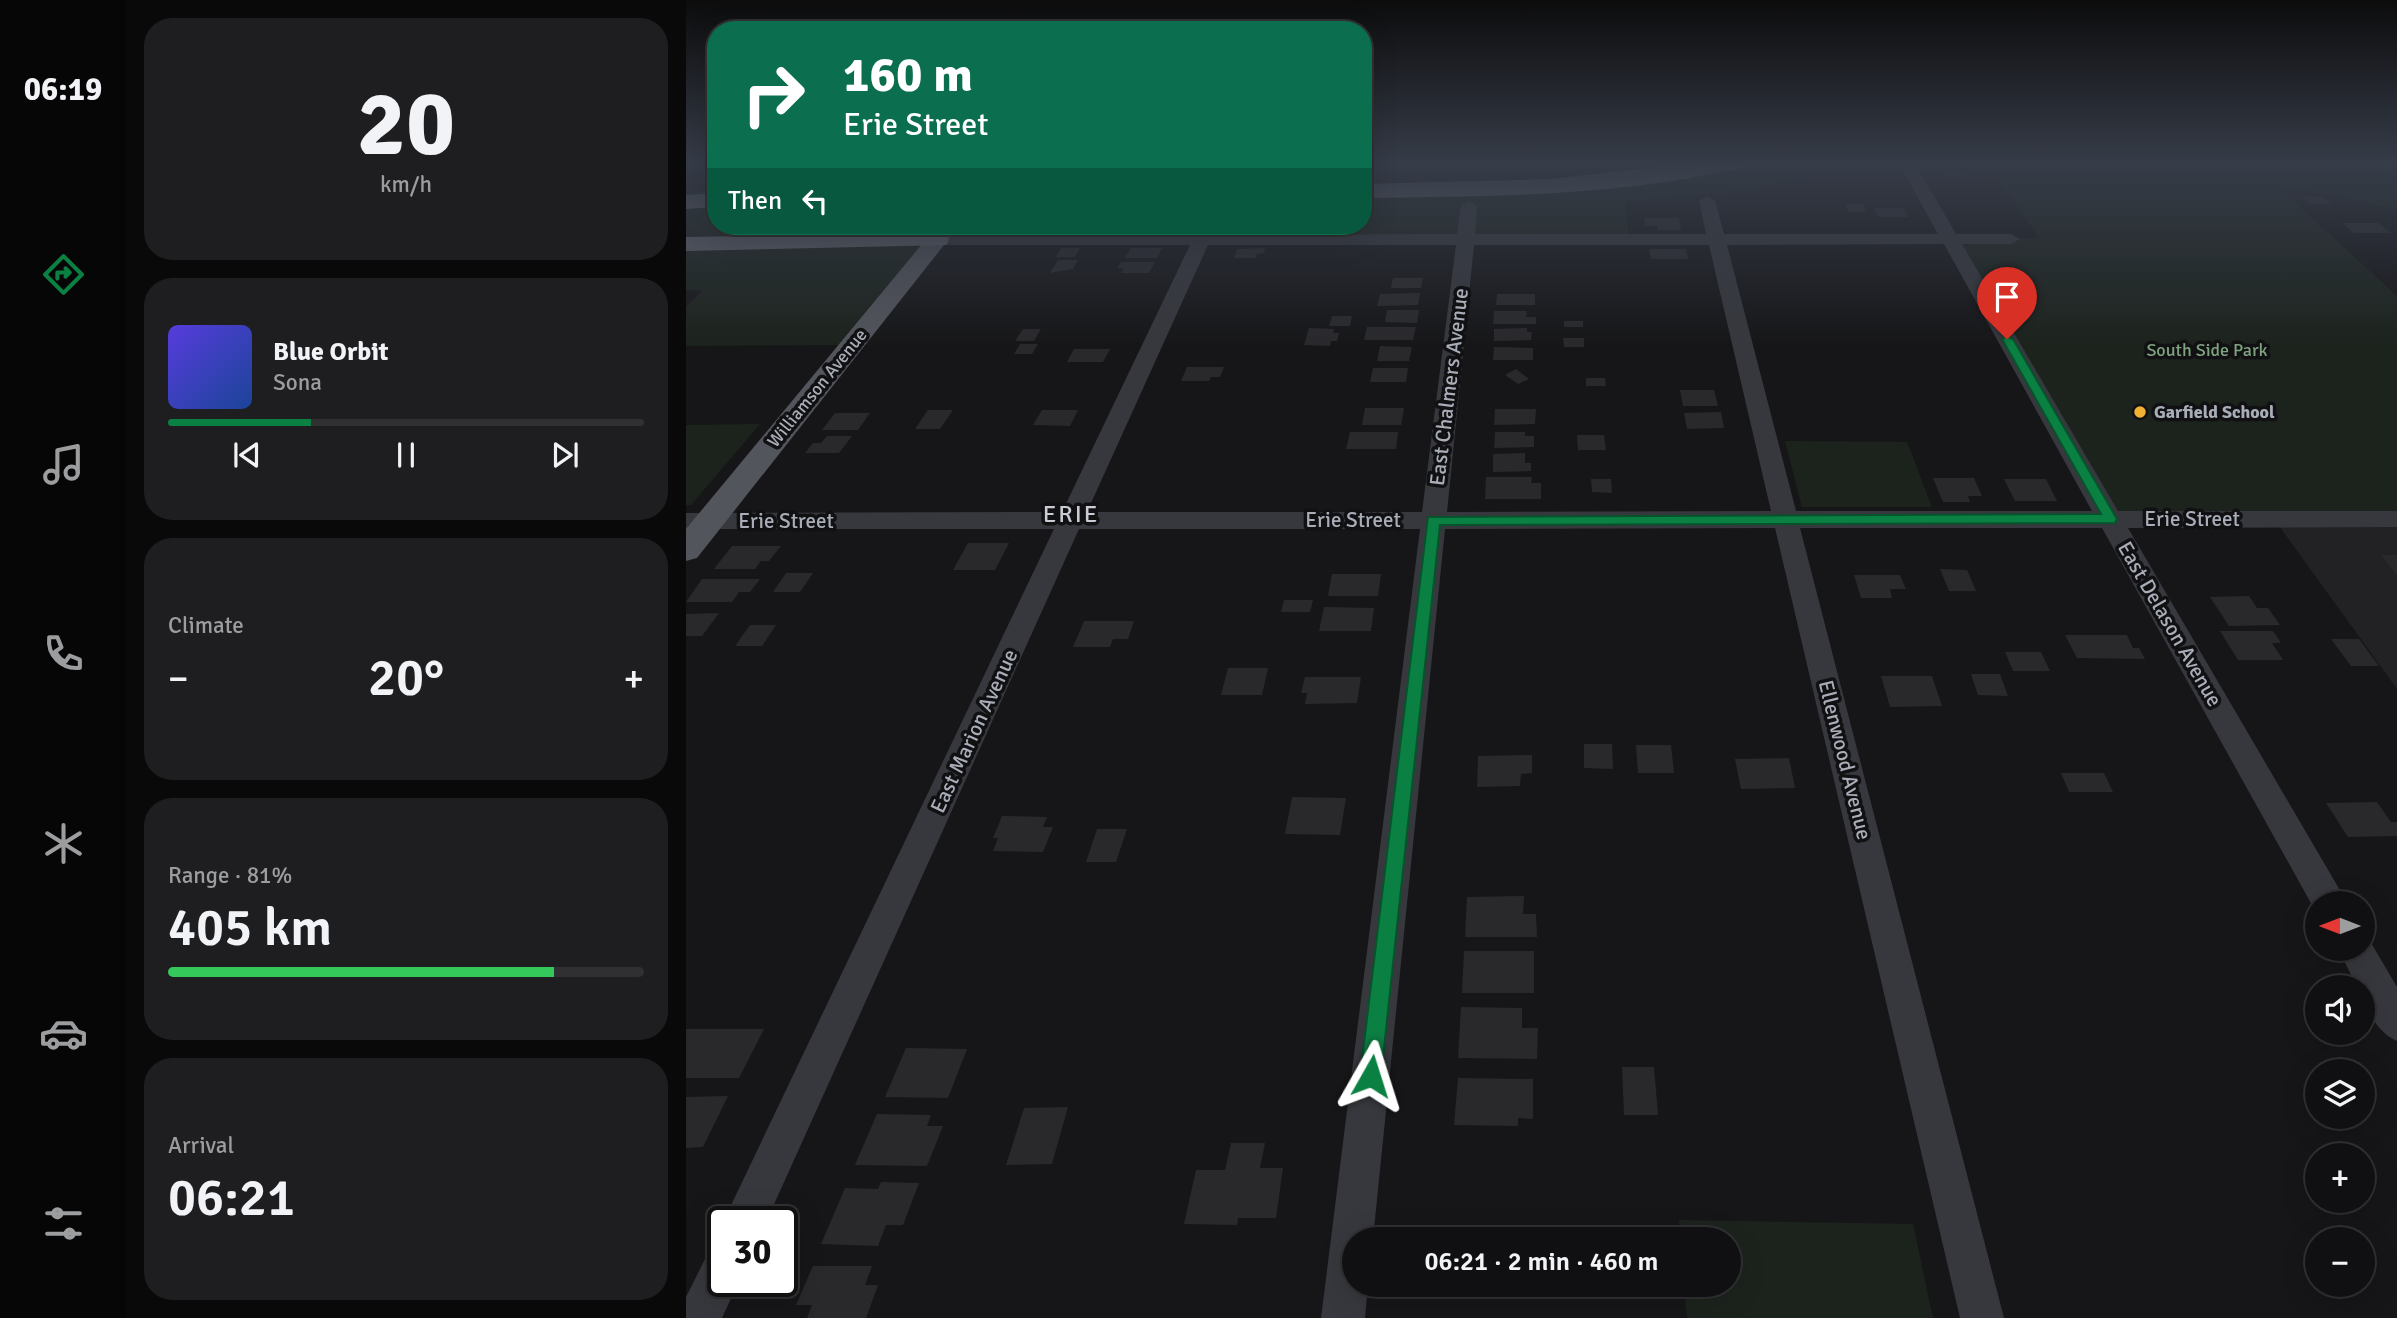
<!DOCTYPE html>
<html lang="en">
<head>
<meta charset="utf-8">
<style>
	:root { --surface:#101012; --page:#1e1e20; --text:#f1f3f6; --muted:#9c9d9f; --line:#303032; --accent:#0b8043 }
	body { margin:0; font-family:Signika,sans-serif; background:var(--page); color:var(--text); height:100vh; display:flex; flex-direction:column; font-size:26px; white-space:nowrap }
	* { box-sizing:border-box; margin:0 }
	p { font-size:23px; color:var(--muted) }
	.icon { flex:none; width:38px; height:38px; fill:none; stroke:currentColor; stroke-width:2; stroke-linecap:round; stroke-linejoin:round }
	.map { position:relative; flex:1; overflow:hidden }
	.sheet { display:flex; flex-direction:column; gap:18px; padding:18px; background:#09090a; width:560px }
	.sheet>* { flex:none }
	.top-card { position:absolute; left:21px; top:21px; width:665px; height:214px; border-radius:28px; box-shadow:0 7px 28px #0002,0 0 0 2px var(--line); background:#0b6e4f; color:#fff; overflow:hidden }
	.needle { width:46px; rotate:270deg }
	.fabs { position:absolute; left:1619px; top:891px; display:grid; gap:14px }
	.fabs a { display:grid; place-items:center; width:70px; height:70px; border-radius:50%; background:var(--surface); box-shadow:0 7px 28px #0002,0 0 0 2px var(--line); font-size:35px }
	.speed { position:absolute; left:21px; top:1206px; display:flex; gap:14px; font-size:35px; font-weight:700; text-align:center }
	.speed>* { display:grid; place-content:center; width:91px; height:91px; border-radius:50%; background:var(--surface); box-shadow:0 7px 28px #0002,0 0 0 2px var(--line); line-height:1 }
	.speed .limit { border:4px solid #111; border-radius:10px; background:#fff; color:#111 }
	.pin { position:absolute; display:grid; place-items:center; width:60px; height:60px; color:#fff; margin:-72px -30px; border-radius:50% 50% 50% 0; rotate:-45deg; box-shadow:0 0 7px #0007 }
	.pin .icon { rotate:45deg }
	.me { position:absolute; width:77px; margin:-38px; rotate:6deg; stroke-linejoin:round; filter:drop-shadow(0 0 5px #0008) }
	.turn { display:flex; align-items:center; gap:24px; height:147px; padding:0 21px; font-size:32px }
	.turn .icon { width:91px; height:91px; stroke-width:2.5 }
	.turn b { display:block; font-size:49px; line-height:60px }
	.then { display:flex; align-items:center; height:66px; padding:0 21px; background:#0003; gap:14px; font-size:26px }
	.big { font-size:52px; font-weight:600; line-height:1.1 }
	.sheet .tile { flex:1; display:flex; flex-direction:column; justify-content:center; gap:10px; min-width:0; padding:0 24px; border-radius:28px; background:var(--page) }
	.sheet .dial { align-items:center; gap:0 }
	.dial b { font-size:91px; line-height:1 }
	.song { display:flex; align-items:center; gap:21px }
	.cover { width:84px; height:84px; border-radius:10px; background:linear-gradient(135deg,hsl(250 70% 55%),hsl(220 70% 35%)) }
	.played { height:7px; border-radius:4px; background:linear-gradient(90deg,var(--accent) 30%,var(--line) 30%) }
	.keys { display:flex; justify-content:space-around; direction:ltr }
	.heat { display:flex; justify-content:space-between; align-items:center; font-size:38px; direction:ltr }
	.charge { height:10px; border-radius:5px; background:linear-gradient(90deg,#34c759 81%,var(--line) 0) }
	.trip { position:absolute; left:656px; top:1227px; width:399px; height:70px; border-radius:35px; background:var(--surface); box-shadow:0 7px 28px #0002,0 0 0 2px var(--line); font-weight:600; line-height:70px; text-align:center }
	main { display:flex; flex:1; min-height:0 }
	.tab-bar { display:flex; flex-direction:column; width:126px; justify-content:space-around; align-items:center; background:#060607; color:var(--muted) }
	.tab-bar .icon { width:49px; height:49px }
	.tab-bar .on { color:var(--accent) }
	.tab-bar b { font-size:32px; color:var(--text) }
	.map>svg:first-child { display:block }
	.built { fill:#222225 }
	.green { fill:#1c231d }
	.building { fill:#29292c }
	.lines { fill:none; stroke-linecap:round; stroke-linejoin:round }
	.minor { fill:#37383d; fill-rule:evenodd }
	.major { fill:#53555c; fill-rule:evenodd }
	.highway { fill:#63666e; fill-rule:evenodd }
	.route { fill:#0b8043; stroke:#07532c; stroke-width:2 }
	.poi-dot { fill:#f2b134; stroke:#111113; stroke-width:2.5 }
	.labels { text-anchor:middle; stroke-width:7; stroke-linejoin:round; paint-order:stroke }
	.far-park-label { font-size:18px; fill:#7fa381; stroke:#111113 }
	.far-street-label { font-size:18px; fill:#a8adb8; stroke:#111113 }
	.far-poi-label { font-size:18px; font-weight:bold; fill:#a8adb8; stroke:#111113; text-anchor:start }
	.street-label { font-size:21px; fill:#a8adb8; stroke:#111113 }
	.quarter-label { font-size:24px; letter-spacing:2px; fill:#c9ccd4; stroke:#111113 }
</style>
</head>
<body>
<main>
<nav class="tab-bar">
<b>06:19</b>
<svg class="icon on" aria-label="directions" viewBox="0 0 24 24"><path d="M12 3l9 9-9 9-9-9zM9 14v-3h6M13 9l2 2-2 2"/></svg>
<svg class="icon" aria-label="music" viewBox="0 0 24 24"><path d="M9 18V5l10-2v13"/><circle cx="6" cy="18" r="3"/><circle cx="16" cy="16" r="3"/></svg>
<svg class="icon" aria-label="phone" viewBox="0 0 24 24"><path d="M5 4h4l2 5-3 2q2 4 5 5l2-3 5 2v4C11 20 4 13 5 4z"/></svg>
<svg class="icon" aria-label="climate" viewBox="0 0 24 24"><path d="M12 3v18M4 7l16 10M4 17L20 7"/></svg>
<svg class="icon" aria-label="car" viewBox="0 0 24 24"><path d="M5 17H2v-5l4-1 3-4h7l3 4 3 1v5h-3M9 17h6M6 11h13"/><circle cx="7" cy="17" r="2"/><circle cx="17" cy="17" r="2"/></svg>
<svg class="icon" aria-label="filters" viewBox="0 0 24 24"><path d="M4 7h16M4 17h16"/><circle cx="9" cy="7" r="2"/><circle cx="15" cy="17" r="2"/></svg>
</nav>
<section class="sheet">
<div class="tile dial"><b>20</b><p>km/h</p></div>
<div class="tile">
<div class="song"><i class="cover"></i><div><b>Blue Orbit</b><p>Sona</p></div></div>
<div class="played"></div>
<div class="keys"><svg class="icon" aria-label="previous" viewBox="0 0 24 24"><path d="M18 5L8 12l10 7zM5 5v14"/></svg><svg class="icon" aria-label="pause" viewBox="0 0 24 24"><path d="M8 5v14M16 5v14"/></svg><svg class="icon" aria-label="next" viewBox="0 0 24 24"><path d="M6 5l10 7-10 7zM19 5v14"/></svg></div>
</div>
<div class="tile"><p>Climate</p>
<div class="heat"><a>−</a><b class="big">20°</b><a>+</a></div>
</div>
<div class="tile"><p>Range · 81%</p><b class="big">405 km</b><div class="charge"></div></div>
<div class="tile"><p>Arrival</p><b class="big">06:21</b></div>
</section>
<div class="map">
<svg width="1711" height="1318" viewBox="0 0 1711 1318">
	<rect width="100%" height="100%" fill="#161618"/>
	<polygon class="built" points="1588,519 1711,519 1711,689"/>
	<g class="green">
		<polygon points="677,162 934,162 845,170 677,174"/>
		<path d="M1049 162H1162C1090 190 1015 197 939 201L944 239 251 240 166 345 0 346V306L16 291 0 290V191H30V226H677V191L809 189Z"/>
		<polygon points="1300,162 1711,162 1711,209 1589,184 1711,296 1711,519 1424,519 1264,238 1353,238"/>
		<polygon points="74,424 5,505 0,505 0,425"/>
		<polygon points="1099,441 1221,442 1246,507 1116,507"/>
		<polygon points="993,1220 1227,1224 1247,1318 1001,1318 998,1285 1043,1284 1043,1239 995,1239"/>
	</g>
	<g class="building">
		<polygon points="1254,168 1272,168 1281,177 1259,177"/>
		<polygon points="1615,196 1638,197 1646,204 1623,204"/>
		<polygon points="1159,204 1177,204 1180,212 1162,212"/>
		<polygon points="1188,208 1218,208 1222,217 1192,217"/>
		<polygon points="958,218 993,218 995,230 972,230 971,226 959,226"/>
		<polygon points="1656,223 1692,223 1705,233 1668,233"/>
		<polygon points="375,248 394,248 389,257 370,257"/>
		<polygon points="445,248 476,248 471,258 439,258"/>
		<polygon points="579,248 578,253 571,254 569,258 548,258 551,249"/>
		<polygon points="963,249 1000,249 1002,259 965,259"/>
		<polygon points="372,260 392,260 387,269 364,273"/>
		<polygon points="435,262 469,262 463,273 435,273 438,268 431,268"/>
		<polygon points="707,278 737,278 735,288 705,288"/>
		<polygon points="734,293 732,305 691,306 694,294"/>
		<polygon points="811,294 849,294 849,305 810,305"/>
		<polygon points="701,310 733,310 731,323 699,322"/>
		<polygon points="808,311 841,311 840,317 850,317 850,324 807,324"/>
		<polygon points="646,316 666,316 664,326 643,326"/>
		<rect x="878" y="321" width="19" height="6"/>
		<polygon points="681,327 730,327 727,340 678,340"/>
		<polygon points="623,328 648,329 647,333 653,333 651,341 645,341 644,346 618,345"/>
		<polygon points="841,328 841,332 846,332 845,340 808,341 808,329"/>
		<polygon points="337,329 355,329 348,341 329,341"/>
		<polygon points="877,338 898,338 898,347 878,347"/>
		<polygon points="334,344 352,344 346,354 328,354"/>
		<polygon points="694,346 726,347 723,361 691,361"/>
		<polygon points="808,347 847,348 847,360 807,360"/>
		<polygon points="388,349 424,349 417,362 381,362"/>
		<polygon points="501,367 538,367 534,377 525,377 523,381 495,381"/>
		<polygon points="687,368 722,368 720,382 684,382"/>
		<polygon points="830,369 843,379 832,384 819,375"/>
		<polygon points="900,378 919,378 920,386 900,386"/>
		<polygon points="994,390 1028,390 1032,406 997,406"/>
		<polygon points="679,408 718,408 715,425 676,425"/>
		<polygon points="809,409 850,409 849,424 808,425"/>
		<polygon points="242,410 267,410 254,429 229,429"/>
		<polygon points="356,410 392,410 384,426 347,425"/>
		<polygon points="1035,412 1038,428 1001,429 998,413"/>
		<polygon points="149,413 184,413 172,430 136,430"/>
		<polygon points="664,432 712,432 710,449 660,449"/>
		<polygon points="809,432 839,432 839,436 848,436 848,447 808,448"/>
		<polygon points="891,435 918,435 920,450 892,450"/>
		<polygon points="141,436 166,436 153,453 119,453 127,443 135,443"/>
		<polygon points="839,453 839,463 845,463 845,471 807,472 807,454"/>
		<polygon points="800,477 846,477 845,483 855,483 855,499 799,499"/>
		<polygon points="1247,478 1288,478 1296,496 1282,496 1284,502 1257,502"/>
		<polygon points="905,479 925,479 926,493 906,492"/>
		<polygon points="1318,479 1360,479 1371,501 1329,501"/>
		<polygon points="282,543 323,543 309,570 267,570"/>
		<polygon points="46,546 95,546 83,561 75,561 69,569 28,569"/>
		<polygon points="1695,555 1711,555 1711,575"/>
		<polygon points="1254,569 1281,570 1290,591 1263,591"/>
		<polygon points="100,573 127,573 114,592 87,592"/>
		<polygon points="646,574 695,574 692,596 642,596"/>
		<polygon points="1168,575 1214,575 1220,589 1204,589 1206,598 1175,598"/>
		<polygon points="16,579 74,579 64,592 53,592 46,602 0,602"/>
		<polygon points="1563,596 1571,608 1582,608 1594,625 1543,626 1524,597"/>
		<polygon points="598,600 627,600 624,612 595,612"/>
		<polygon points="638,607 688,608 685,631 633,631"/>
		<polygon points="33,613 16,636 0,636 0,614"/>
		<polygon points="398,621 448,621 442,639 427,639 424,647 387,647"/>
		<polygon points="64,625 90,625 76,646 49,646"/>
		<polygon points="1534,631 1587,631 1595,643 1586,643 1597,660 1552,660"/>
		<polygon points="1379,635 1441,635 1447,648 1453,648 1459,659 1391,658"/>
		<polygon points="1645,639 1673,639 1693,666 1665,666"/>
		<polygon points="1319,652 1355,652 1364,671 1327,671"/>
		<polygon points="542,668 582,668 576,695 535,695"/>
		<polygon points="1285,674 1314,674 1322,696 1292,695"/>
		<polygon points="1195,676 1246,676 1256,706 1204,707"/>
		<polygon points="619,677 675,677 671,703 619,704 621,693 615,693"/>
		<polygon points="898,744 926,744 927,769 898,768"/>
		<polygon points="950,745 985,745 988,773 952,773"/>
		<polygon points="846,755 846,773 835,774 834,786 791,787 792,756"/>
		<polygon points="1103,758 1109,788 1055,789 1049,759"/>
		<polygon points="1375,773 1418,773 1427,792 1383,792"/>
		<polygon points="606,797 660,798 654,835 599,834"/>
		<polygon points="1691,802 1705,822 1711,822 1711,836 1662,837 1640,803"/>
		<polygon points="316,816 361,817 357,827 367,827 357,852 307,851 312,838 307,838"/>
		<polygon points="411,829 441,829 430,862 400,862"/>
		<polygon points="838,896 837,914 850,914 851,937 779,937 781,897"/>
		<polygon points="778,951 848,951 848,993 776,993"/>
		<polygon points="775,1007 836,1008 836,1028 852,1028 851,1059 772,1058"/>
		<polygon points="0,1029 78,1029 53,1078 0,1078"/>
		<polygon points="220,1048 281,1049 262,1098 199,1097"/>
		<polygon points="936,1067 968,1067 972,1115 938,1115"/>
		<polygon points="772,1078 847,1079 847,1119 832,1118 832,1126 768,1125"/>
		<polygon points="42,1096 17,1147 0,1148 0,1097"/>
		<polygon points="382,1107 366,1164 320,1165 338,1108"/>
		<polygon points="191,1114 245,1115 241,1126 257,1126 241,1166 169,1165"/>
		<polygon points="545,1143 579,1143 574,1168 597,1168 590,1218 552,1218 551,1225 498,1224 510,1170 539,1170"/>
		<polygon points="195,1182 233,1183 217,1225 200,1225 192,1246 135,1244 159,1188 192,1189"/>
		<polygon points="945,1226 988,1226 989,1239 946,1239"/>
		<polygon points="127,1266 186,1266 179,1285 192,1285 180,1318 121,1318 126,1305 110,1305"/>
	</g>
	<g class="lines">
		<g class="minor">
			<path d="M1212 162H1228L1270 234H1325L1334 239 1325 244H1276L1432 511H1711V527L1442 528 1655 892 1660 903H1631V914L1416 528H1114L1318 1318H1274L1089 528 759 529 687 1239H668V1284H682L679 1318H635L734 529H393L80 1222H37L368 529H0V513L376 512 504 245H251L245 244 242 240 245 236 771 234 775 206 783 201 791 206 789 234H1020L1013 201 1021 196 1029 201 1038 234H1252ZM1258 244 1406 511H1110L1041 245ZM522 245H770L736 512H401ZM788 245H1023L1085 511 761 512Z"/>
			<path d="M1676 934 1681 936 1711 987V1041C1693 1034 1676 1007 1676 987H1671L1652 948H1676Z"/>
			<polygon points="37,1247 37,1281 53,1281 36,1318 0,1318 0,1297 22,1253"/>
		</g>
		<polygon class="major" points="251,226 273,226 11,558 0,561 0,529"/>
		<g class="highway">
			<path d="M1012 162H1060L1057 167C934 197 803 196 677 198V184L864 179Z"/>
			<polygon points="30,193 30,207 0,209 0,195"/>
			<polygon points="251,233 260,235 263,240 260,245 0,251 0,237"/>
		</g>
	</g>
	<linearGradient id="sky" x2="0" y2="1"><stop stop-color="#0c0c0d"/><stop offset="0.47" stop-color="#363c48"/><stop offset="1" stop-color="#363c48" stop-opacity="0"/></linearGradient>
	<rect width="1711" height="347" fill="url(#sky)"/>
	<polygon class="route" points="1321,336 1327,339 1431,519 1429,523 754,525 695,1076 692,1083 685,1086 677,1083 674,1076 742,517 1415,514 1316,339"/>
	<circle class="poi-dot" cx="1454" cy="412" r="7"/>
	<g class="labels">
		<g class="far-park-label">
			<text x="1521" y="356">South Side Park</text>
		</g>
		<g class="far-street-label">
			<text transform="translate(131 388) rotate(-51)" y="6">Williamson Avenue</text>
		</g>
		<g class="far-poi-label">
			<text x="1468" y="418">Garfield School</text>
		</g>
		<g class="street-label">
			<text transform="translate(763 387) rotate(-83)" y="7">East Chalmers Avenue</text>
			<text x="1506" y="526">Erie Street</text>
			<text x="667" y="527">Erie Street</text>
			<text x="100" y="528">Erie Street</text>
			<text transform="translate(1484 624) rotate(60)" y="7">East Delason Avenue</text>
			<text transform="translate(288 731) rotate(-65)" y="7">East Marion Avenue</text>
			<text transform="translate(1159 760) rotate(76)" y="7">Ellenwood Avenue</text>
		</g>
		<g class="quarter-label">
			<text x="385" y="522">ERIE</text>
		</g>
	</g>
</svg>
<div class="fabs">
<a><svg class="needle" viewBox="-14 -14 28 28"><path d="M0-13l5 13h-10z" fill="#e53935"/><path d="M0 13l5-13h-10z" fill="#9c9d9f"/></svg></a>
<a><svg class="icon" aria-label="sound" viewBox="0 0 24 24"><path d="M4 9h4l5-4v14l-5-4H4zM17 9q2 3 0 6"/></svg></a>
<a><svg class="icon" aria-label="layers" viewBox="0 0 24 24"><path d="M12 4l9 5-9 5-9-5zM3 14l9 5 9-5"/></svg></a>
<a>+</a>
<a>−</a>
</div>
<div class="speed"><div class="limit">30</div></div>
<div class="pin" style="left:1321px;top:339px;background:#d93025"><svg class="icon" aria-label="arrive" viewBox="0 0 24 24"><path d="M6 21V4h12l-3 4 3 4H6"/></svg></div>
<svg class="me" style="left:685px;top:1076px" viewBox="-20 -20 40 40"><path d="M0-17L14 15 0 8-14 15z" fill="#0b8043" stroke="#fff" stroke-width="4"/></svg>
<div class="trip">06:21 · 2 min · 460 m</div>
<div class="top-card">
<div class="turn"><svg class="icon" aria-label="right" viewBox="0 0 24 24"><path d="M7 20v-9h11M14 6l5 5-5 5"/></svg><div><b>160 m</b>Erie Street</div></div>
<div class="then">Then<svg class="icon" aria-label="left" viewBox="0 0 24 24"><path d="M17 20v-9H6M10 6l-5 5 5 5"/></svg></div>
</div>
</div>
</main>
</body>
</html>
